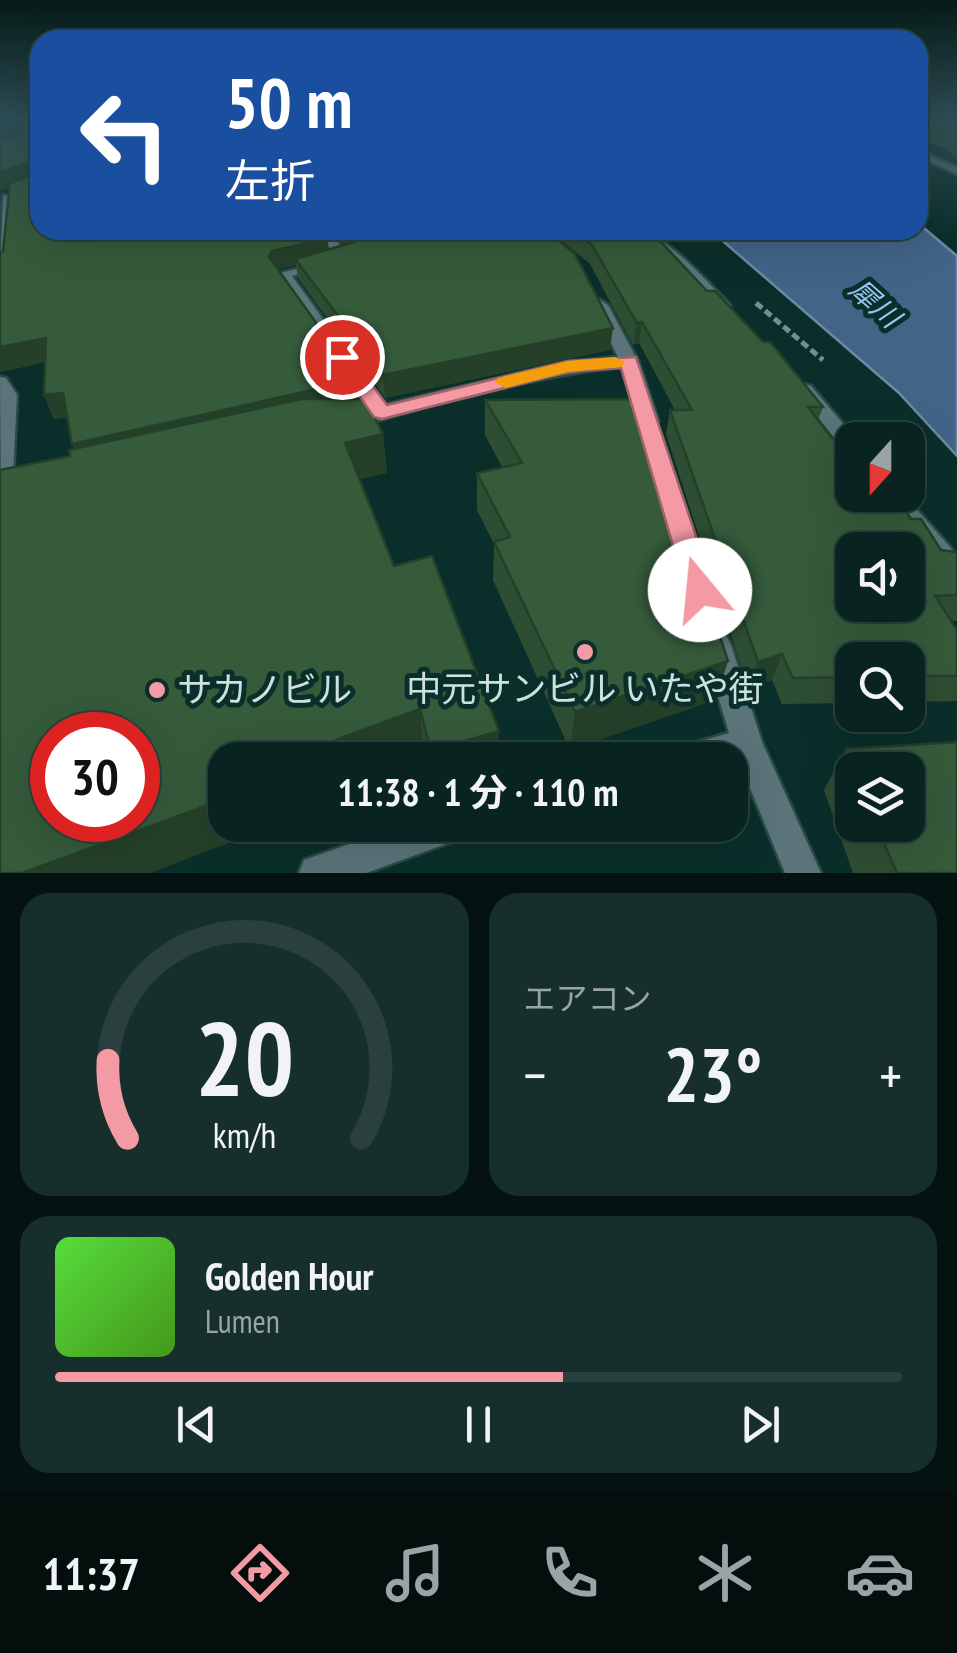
<!DOCTYPE html>
<html lang="ja">
<head>
<meta charset="utf-8">
<style>
	:root { --surface:#082320; --page:#162f2d; --text:#f1f3f6; --muted:#98a4a5; --line:#29403e; --accent:#f49aa4 }
	body { margin:0; font-family:"PT Sans Narrow","Noto Sans JP",sans-serif; background:var(--page); color:var(--text); height:100vh; display:flex; flex-direction:column; font-size:38px; white-space:nowrap }
	* { box-sizing:border-box; margin:0 }
	p { font-size:32px; color:var(--muted) }
	.icon { flex:none; width:55px; height:55px; fill:none; stroke:currentColor; stroke-width:2; stroke-linecap:round; stroke-linejoin:round }
	.map { position:relative; height:873px; overflow:hidden }
	.panel { display:flex; flex-direction:column; gap:20px; padding:20px; background:#041312; flex:1 }
	.panel>* { flex:none }
	.banner { position:absolute; left:30px; top:30px; width:898px; height:210px; border-radius:30px; box-shadow:0 10px 40px #0002,0 0 0 2px var(--line); background:#1a4fa0; color:#fff; overflow:hidden }
	.needle { width:65px; rotate:201deg }
	.fabs { position:absolute; left:835px; top:422px; display:grid; gap:20px }
	.fabs a { display:grid; place-items:center; width:90px; height:90px; border-radius:20px; background:var(--surface); box-shadow:0 10px 40px #0002,0 0 0 2px var(--line); font-size:50px }
	.speed { position:absolute; left:30px; top:712px; display:flex; gap:20px; font-size:50px; font-weight:700; text-align:center }
	.speed>* { display:grid; place-content:center; width:130px; height:130px; border-radius:50%; background:var(--surface); box-shadow:0 10px 40px #0002,0 0 0 2px var(--line); line-height:1 }
	.speed .limit { border:15px solid #d22; background:#fff; color:#111 }
	.pin { position:absolute; display:grid; place-items:center; width:85px; height:85px; color:#fff; margin:-42px; border:5px solid #fff; border-radius:50%; box-shadow:0 2px 10px #0007 }
	.me { position:absolute; width:110px; margin:-55px; rotate:343deg; stroke-linejoin:round; filter:drop-shadow(0 0 8px #0008) }
	.turn { display:flex; align-items:center; gap:35px; height:210px; padding:0 30px; font-size:45px }
	.turn .icon { width:130px; height:130px; stroke-width:2.5 }
	.turn b { display:block; font-size:70px; line-height:85px }
	.big { font-size:75px; font-weight:700; line-height:1.1 }
	.panel .card { flex:1; display:flex; flex-direction:column; justify-content:center; gap:15px; min-width:0; padding:0 35px; border-radius:30px; background:var(--page) }
	.panel .dial { align-items:center; gap:0 }
	.dial svg { height:260px; overflow:visible; fill:none; stroke:var(--line); stroke-width:7; stroke-linecap:round; text-anchor:middle }
	.dial text { fill:var(--text); stroke:none }
	.song { display:flex; align-items:center; gap:30px }
	.cover { width:120px; height:120px; border-radius:15px; background:linear-gradient(135deg,hsl(110 70% 55%),hsl(100 70% 35%)) }
	.played { height:10px; border-radius:5px; background:linear-gradient(90deg,var(--accent) 60%,var(--line) 60%) }
	.keys { display:flex; justify-content:space-around; direction:ltr }
	.heat { display:flex; justify-content:space-between; align-items:center; font-size:55px; direction:ltr }
	.panel .tiles { flex:1; display:grid; gap:20px; grid-template-columns:1fr 1fr }
	.card:last-child { grid-column:span 2 }
	.trip { position:absolute; left:208px; top:742px; width:540px; height:100px; border-radius:30px; background:var(--surface); box-shadow:0 10px 40px #0002,0 0 0 2px var(--line); font-weight:700; line-height:100px; text-align:center }
	.menu { display:flex; height:160px; justify-content:space-around; align-items:center; background:#030e0d; color:var(--muted) }
	.menu .icon { width:70px; height:70px }
	.menu .active { color:var(--accent) }
	.menu b { font-size:45px; color:var(--text) }
	.map>svg:first-child { display:block }
	.water { fill:#426487; stroke:#6c8aa1; stroke-width:2.5 }
	.lines { fill:none; stroke-linecap:round; stroke-linejoin:round }
	.lane-casing { stroke:#294b47; stroke-width:5 }
	.street-casing { stroke:#294b47; stroke-width:5 }
	.path-far1 { stroke:#75908c; stroke-width:5; stroke-dasharray:8 4; stroke-linecap:butt }
	.path { stroke:#75908c; stroke-width:6; stroke-dasharray:10 5; stroke-linecap:butt }
	.lane { fill:#5a747a; fill-rule:evenodd }
	.street { fill:#5a747a; fill-rule:evenodd }
	.wall { fill:#2e4e33; fill-rule:evenodd }
	.shaded-wall { fill:#254029 }
	.building { fill:#355b3b; stroke:#254029; stroke-width:2.5; fill-rule:evenodd }
	.route { fill:#f49aa4; stroke:#9f646b; stroke-width:2.5 }
	.slow { fill:#f59e0b }
	.poi-dot { fill:#f49aa4; stroke:#0a2f2a; stroke-width:4 }
	.labels { text-anchor:middle; stroke-width:10; stroke-linejoin:round; paint-order:stroke }
	.far-water-label { font-size:28px; font-style:italic; fill:#9ac6f3; stroke:#0a2f2a }
	.near-poi-label { font-size:35px; fill:#cde1dd; stroke:#0a2f2a }
</style>
</head>
<body>
<div class="map">
<svg width="957" height="873" viewBox="0 0 957 873">
	<rect width="100%" height="100%" fill="#0a2f2a"/>
	<polygon class="water" points="918,223 957,256 957,456 899,393 710,230 918,230"/>
	<g class="lines">
		<defs>
			<g id="lane">
				<polygon points="19,118 27,118 35,127 35,145 0,152 0,146 25,143 25,127"/>
				<polygon points="3,195 13,197 7,270 0,274"/>
				<polygon points="0,377 6,378 17,395 12,496 9,501 1,503"/>
			</g>
			<g id="street">
				<polygon points="918,150 957,167 957,174 918,157"/>
				<path d="M316 230H329L352 261 292 276 385 405 567 362 618 357 592 305 600 300 608 305 638 361 658 421 648 427 638 421 622 367C554 373 490 391 424 407 402 413 362 428 341 424L338 420 341 416 369 409 276 274 336 259Z"/>
				<path d="M631 230C664 230 707 282 730 305V311H720L676 267Z"/>
				<polygon points="805,384 811,386 857,440 852,440 852,453 845,451 796,390"/>
				<polygon points="881,495 904,495 957,555 957,581 948,579"/>
				<polygon points="717,634 727,637 731,645 762,742 821,873 785,873 738,759 668,760 673,749 729,733 703,645 707,637"/>
				<polygon points="404,825 470,825 465,837 366,873 299,873 304,860"/>
			</g>
		</defs>
		<use href="#lane" class="lane-casing"/>
		<use href="#street" class="street-casing"/>
		<polyline class="path-far1" points="756,303 823,360"/>
		<g class="path">
			<polyline points="877,422 893,440"/>
			<polyline points="908,457 923,476"/>
		</g>
		<use href="#lane" class="lane"/>
		<use href="#street" class="street"/>
	</g>
	<g class="wall">
		<polygon points="0,118 17,118 20,135 33,133 34,120 32,118 40,118 327,238 329,249 344,245 334,230 546,230 610,350 385,398 298,278 296,265 279,269 357,380 359,399 383,434 387,473 360,479 394,566 498,760 426,760 423,750 70,456 74,449 67,417 54,419 44,395 45,362 0,372 0,253 3,251 10,187"/>
		<polygon points="918,118 957,118 957,159 948,149 918,139"/>
		<polygon points="548,230 644,230 823,407 818,420 852,495 911,519 941,550 957,552 957,621 951,621 957,676 957,701 908,702 908,660 852,660 852,703 782,704 772,680 748,688 666,434 670,410 675,410 639,343 633,345 590,264"/>
		<polygon points="485,400 728,661 715,700 570,750 493,580 494,544 477,510 477,473 502,467 485,435"/>
		<path d="M957 742V873H853L824 790 846 749ZM852 770H908V825H852Z"/>
	</g>
	<g class="shaded-wall">
		<polygon points="15,118 17,118 21,140 0,143 0,128"/>
		<polygon points="33,161 39,176 0,191 0,172"/>
		<polygon points="327,238 330,257 295,259 296,265 275,270 269,257 272,251"/>
		<polygon points="642,322 639,343 633,345 637,323"/>
		<polygon points="613,328 610,350 385,398 383,375"/>
		<polygon points="46,338 55,360 0,372 0,347"/>
		<polygon points="357,380 360,403 82,468 72,444"/>
		<polygon points="63,393 72,416 54,419 44,395"/>
		<polygon points="383,434 387,473 351,481 345,443"/>
		<polygon points="782,654 772,680 748,688 758,662"/>
		<polygon points="728,661 715,700 570,750 575,712"/>
		<polygon points="420,709 423,750 397,760 332,760 333,741"/>
		<polygon points="499,731 498,760 432,760 431,751"/>
		<polygon points="225,799 225,825 276,825 150,873 22,873"/>
	</g>
	<g class="building">
		<polygon points="0,118 15,118 16,125 0,128"/>
		<polygon points="34,118 40,118 40,230 323,230 327,238 272,251 269,257 357,380 72,444 63,393 44,395 46,338 0,347 0,253 3,251 10,183 37,173 38,164 33,161 0,172 0,138 33,133"/>
		<polygon points="918,118 957,118 957,138 953,134 918,123"/>
		<polygon points="345,230 546,230 575,254 613,328 383,375 295,259 354,242"/>
		<path d="M572 230H644L661 242 707 291H715L763 342H770L823 407H808L852 464V495H895L911 519H921L941 550 957 552V595L935 596 957 630V676H908V660H852V677L793 678 782 654 758 662 670 410H692L642 322 637 323 592 245ZM852 550H908V605H852Z"/>
		<path d="M302 399H365L383 434 345 443 394 566 432 556 499 731 431 751 420 709 333 741 338 758 332 760H225V799L22 873H0V470L70 456 69 450ZM52 735H138V820H52Z"/>
		<polygon points="643,399 728,661 575,712 494,542 510,537 477,473 522,463 485,400"/>
		<polygon points="957,742 957,873 897,873 876,825 908,825 908,770 855,770 846,749"/>
	</g>
	<linearGradient id="sky" x2="0" y2="1"><stop stop-color="#061a17"/><stop offset="0.49" stop-color="#2d4d55"/><stop offset="1" stop-color="#2d4d55" stop-opacity="0"/></linearGradient>
	<rect width="957" height="240" fill="url(#sky)"/>
	<polygon class="route" points="342,351 349,353 387,405 568,361 636,357 714,590 710,598 700,601 690,598 686,590 621,368 568,372 382,419 374,417 332,357"/>
	<polygon class="slow" points="615,357 625,362 622,367 568,372 505,388 495,382 498,378 568,361"/>
	<g class="poi-dot">
		<circle cx="585" cy="652" r="10"/>
		<circle cx="157" cy="690" r="10"/>
	</g>
	<g class="labels">
		<g class="far-water-label">
			<text transform="translate(875 303) rotate(42)" y="10">犀川</text>
		</g>
		<g class="near-poi-label">
			<text x="585" y="701">中元サンビル いたや街</text>
			<text x="177" y="702" text-anchor="start">サカノビル</text>
		</g>
	</g>
</svg>
<div class="fabs">
<a><svg class="needle" viewBox="-14 -14 28 28"><path d="M0-13l5 13h-10z" fill="#e53935"/><path d="M0 13l5-13h-10z" fill="#98a4a5"/></svg></a>
<a><svg class="icon" aria-label="sound" viewBox="0 0 24 24"><path d="M4 9h4l5-4v14l-5-4H4zM17 9q2 3 0 6"/></svg></a>
<a><svg class="icon" aria-label="search" viewBox="0 0 24 24"><circle cx="10" cy="10" r="6"/><path d="M15 15l6 6"/></svg></a>
<a><svg class="icon" aria-label="layers" viewBox="0 0 24 24"><path d="M12 4l9 5-9 5-9-5zM3 14l9 5 9-5"/></svg></a>
</div>
<div class="speed"><div class="limit">30</div></div>
<div class="pin" style="left:342px;top:357px;background:#d93025"><svg class="icon" aria-label="arrive" viewBox="0 0 24 24"><path d="M6 21V4h12l-3 4 3 4H6"/></svg></div>
<svg class="me" style="left:700px;top:590px" viewBox="-20 -20 40 40"><circle r="19" fill="#fff"/><path d="M0-13L10 11 0 6-10 11z" fill="#f49aa4"/></svg>
<div class="trip">11:38 · 1 分 · 110 m</div>
<div class="banner">
<div class="turn"><svg class="icon" aria-label="left" viewBox="0 0 24 24"><path d="M17 20v-9H6M10 6l-5 5 5 5"/></svg><div><b>50 m</b>左折</div></div>
</div>
</div>
<section class="panel">
<div class="tiles">
<div class="card dial"><svg viewBox="0 0 100 80">
<path d="M14 69A42 42 0 1 1 86 69"/>
<path d="M14 69A42 42 0 0 1 8 45" stroke="#f49aa4"/>
<text x="50" y="56" font-size="32" font-weight="700">20</text>
<text x="50" y="72" font-size="11">km/h</text>
</svg></div>
<div class="card"><p>エアコン</p>
<div class="heat"><a>−</a><b class="big">23°</b><a>+</a></div>
</div>
<div class="card">
<div class="song"><i class="cover"></i><div><b>Golden Hour</b><p>Lumen</p></div></div>
<div class="played"></div>
<div class="keys"><svg class="icon" aria-label="previous" viewBox="0 0 24 24"><path d="M18 5L8 12l10 7zM5 5v14"/></svg><svg class="icon" aria-label="pause" viewBox="0 0 24 24"><path d="M8 5v14M16 5v14"/></svg><svg class="icon" aria-label="next" viewBox="0 0 24 24"><path d="M6 5l10 7-10 7zM19 5v14"/></svg></div>
</div>
</div>
</section>
<nav class="menu">
<b>11:37</b>
<svg class="icon active" aria-label="directions" viewBox="0 0 24 24"><path d="M12 3l9 9-9 9-9-9zM9 14v-3h6M13 9l2 2-2 2"/></svg>
<svg class="icon" aria-label="music" viewBox="0 0 24 24"><path d="M9 18V5l10-2v13"/><circle cx="6" cy="18" r="3"/><circle cx="16" cy="16" r="3"/></svg>
<svg class="icon" aria-label="phone" viewBox="0 0 24 24"><path d="M5 4h4l2 5-3 2q2 4 5 5l2-3 5 2v4C11 20 4 13 5 4z"/></svg>
<svg class="icon" aria-label="climate" viewBox="0 0 24 24"><path d="M12 3v18M4 7l16 10M4 17L20 7"/></svg>
<svg class="icon" aria-label="car" viewBox="0 0 24 24"><path d="M5 17H2v-5l4-1 3-4h7l3 4 3 1v5h-3M9 17h6M6 11h13"/><circle cx="7" cy="17" r="2"/><circle cx="17" cy="17" r="2"/></svg>
</nav>
</body>
</html>
